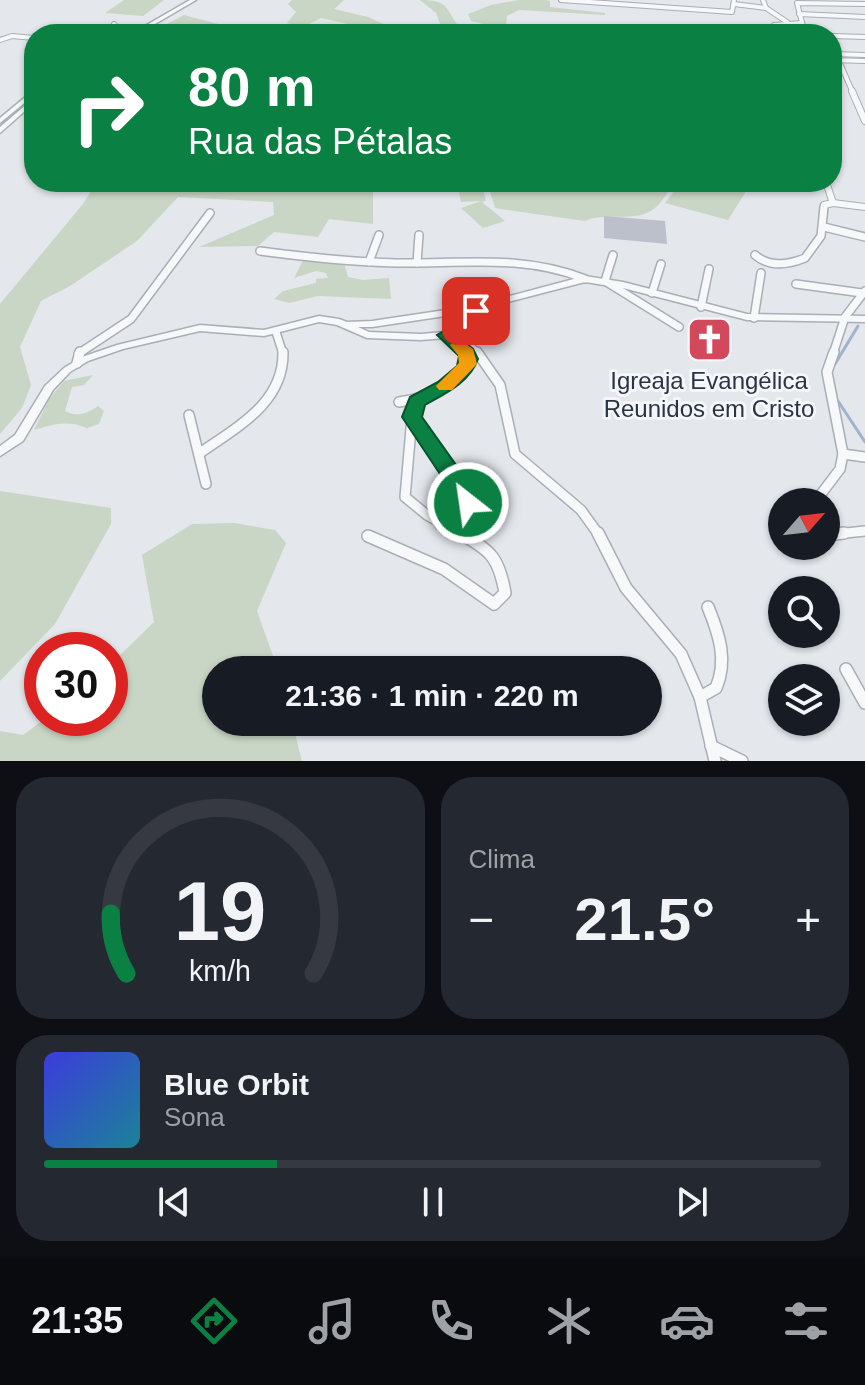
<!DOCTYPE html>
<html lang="pt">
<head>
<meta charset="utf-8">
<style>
	:root { --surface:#171b24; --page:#242831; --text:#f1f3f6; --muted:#9ea1a6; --line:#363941; --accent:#0b8043 }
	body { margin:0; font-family:Arial,sans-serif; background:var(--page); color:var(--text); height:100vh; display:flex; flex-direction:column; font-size:30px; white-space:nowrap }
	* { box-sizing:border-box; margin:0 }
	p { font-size:26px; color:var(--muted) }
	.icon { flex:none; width:44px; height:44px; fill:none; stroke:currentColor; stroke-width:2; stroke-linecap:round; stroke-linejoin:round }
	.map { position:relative; height:761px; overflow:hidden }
	.details { display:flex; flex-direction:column; gap:16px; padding:16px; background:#0d0f14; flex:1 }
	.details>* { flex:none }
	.top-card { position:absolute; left:24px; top:24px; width:818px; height:168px; border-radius:32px; box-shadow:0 2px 6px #0004; background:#0b8043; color:#fff; overflow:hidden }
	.needle { width:52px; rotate:62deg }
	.fabs { position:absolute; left:768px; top:488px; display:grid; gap:16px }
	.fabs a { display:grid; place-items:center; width:72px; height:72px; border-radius:50%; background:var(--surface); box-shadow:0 2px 6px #0004; font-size:40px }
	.speed { position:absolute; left:24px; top:632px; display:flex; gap:16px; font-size:40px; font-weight:700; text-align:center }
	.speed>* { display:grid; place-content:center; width:104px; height:104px; border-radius:50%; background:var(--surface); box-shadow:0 2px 6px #0004; line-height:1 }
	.speed .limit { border:12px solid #d22; background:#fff; color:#111 }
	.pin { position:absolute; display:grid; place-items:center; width:68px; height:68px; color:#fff; margin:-34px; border-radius:16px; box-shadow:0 4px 12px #0006 }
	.me { position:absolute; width:88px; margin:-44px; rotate:330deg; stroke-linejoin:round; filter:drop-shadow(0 0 6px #0008) }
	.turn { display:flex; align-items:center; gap:28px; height:168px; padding:0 32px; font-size:36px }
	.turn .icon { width:104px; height:104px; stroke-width:2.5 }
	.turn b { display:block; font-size:56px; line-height:68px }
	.big { font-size:60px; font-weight:700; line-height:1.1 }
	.details .tile { flex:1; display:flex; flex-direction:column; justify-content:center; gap:12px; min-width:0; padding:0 28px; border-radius:32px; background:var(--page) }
	.details .dial { align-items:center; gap:0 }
	.dial svg { height:208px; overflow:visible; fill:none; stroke:var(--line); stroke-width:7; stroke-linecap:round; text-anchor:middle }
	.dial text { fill:var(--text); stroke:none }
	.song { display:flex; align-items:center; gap:24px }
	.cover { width:96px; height:96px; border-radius:12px; background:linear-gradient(135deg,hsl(240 70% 55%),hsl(190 70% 35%)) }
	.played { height:8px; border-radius:4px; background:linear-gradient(90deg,var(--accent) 30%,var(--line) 30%) }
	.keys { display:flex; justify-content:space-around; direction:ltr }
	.heat { display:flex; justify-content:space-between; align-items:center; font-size:44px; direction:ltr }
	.details .tiles { flex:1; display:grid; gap:16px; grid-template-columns:1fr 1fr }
	.tile:last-child { grid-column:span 2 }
	.trip { position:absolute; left:202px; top:656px; width:460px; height:80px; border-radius:40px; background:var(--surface); box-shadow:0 2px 6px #0004; font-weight:700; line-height:80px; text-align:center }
	.tabs { display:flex; height:128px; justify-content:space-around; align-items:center; background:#090b0e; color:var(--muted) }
	.tabs .icon { width:56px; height:56px }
	.tabs .on { color:var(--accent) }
	.tabs b { font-size:36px; color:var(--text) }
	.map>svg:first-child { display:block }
	.green { fill:#c9d6c5 }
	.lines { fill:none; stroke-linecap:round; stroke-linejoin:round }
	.stream { stroke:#9fb4cc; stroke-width:3 }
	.building { fill:#bbc0ca }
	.minor-far4-casing { stroke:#a9aeb7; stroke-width:6 }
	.minor-far3-casing { stroke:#a9aeb7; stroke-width:8 }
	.minor-far2-casing { stroke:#a9aeb7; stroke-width:10 }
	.minor-far1-casing { stroke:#a9aeb7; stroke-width:12 }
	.minor-casing { stroke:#a9aeb7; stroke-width:14 }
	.tertiary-casing { stroke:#a9aeb7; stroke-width:3 }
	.minor-far4 { stroke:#f7f8fa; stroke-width:4 }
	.minor-far3 { stroke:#f7f8fa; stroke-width:6 }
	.minor-far2 { stroke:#f7f8fa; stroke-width:7 }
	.minor-far1 { stroke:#f7f8fa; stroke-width:9 }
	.minor { stroke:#f7f8fa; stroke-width:11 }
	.tertiary { fill:#f7f8fa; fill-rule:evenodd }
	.route { fill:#0b8043; stroke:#07532c; stroke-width:2 }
	.slow { fill:#f59e0b }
	.labels { text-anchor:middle; stroke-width:6; stroke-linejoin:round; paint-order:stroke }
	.poi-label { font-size:24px; fill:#2b3445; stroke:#f4f6f9 }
</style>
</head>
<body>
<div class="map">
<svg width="865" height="761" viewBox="0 0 865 761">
	<rect width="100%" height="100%" fill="#e4e7ec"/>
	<g class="green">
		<polygon points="124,0 164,0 143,16 105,13"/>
		<polygon points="292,0 344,0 334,9 368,17 399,31 392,34 321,18 303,27 287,23 296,12 288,4"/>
		<path d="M420 0C451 0 444 9 461 29L486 34 443 32 436 13Z"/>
		<polygon points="519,0 546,0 550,1 550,7 605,13 605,15 519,10 507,16 506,25 497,27 471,21 468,14 491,5"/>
		<polygon points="184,15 256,34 148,34"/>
		<polygon points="97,182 373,182 373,224 329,219 318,237 274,232 258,246 199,247 274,215 273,202 178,197 137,241 70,286 41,301 20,347 31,385 22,408 0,434 0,304 82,205"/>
		<polygon points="457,182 481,182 486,201 482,202 505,221 483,228 461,208 481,201 461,202"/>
		<path d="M487 182H675C669 190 663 201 655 208 635 224 607 211 585 221L495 208Z"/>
		<polygon points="681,182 752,182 728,220 665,203"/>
		<polygon points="303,260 344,263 348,277 363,280 389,278 391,299 318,296 289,303 274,299 283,291 316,283 316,279 328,278 326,273 316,271 294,278"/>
		<path d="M93 375 84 385 72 387 65 411C77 418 88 413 98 406L104 411 99 424 87 428C68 420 54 424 34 430L49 399 64 381Z"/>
		<polygon points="0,491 111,508 111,524 55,624 0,681"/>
		<polygon points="234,523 275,530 286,543 257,611 278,670 216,670 216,722 292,722 302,761 0,761 0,731 23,735 46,718 110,718 110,665 154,622 142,555 192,524"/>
	</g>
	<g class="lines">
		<g class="stream">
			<polyline points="835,364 858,326"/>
			<polyline points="838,401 865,442"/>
		</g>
	</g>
	<polygon class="building" points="604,216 665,221 667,244 604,238"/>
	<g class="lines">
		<defs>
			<g id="minor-far4">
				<polyline points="561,0 732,12 734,0"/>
				<polyline points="763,0 766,8 787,22"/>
				<polyline points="734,4 766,8"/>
				<polyline points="799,14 865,17"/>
				<polyline points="105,34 116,26 114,24"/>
				<polyline points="776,34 774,25 802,23"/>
				<polyline points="805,34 797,3 865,4"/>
				<polyline points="832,36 865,37"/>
				<polyline points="0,40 12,36 34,38"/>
				<polyline points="832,54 865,55"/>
				<polyline points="832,60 865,61"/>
				<polyline points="839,61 853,93"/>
			</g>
			<g id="minor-far3">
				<polyline points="852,91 865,121"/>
				<polyline points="833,203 865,207"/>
				<polyline points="824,209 824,205 833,203 826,182"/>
			</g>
			<g id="minor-far2">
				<polyline points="824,227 865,237"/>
				<path d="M260 251C305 257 350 262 396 263 460 264 524 254 585 279"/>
				<polyline points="613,255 605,281 679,327"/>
				<path d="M755 255C770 268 788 265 805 258L821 236 824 207"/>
				<polyline points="369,262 379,235"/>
				<polyline points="417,263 419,235"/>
				<polyline points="796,284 862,293"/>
				<polyline points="652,293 661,264"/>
				<polyline points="701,307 709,269"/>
				<polyline points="754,318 761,273"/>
				<polyline points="276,332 283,354"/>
				<polyline points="453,332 479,354"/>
				<polyline points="446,335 466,354"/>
				<polyline points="78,354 131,319 210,213"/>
				<polyline points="833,354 845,317 865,291"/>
			</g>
			<g id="minor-far1">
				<polyline points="477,352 500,385 515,454 581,510 599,535"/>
				<polyline points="77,363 80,352"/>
				<polyline points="417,401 412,417 405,497 427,515 463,535"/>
				<path d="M399 402C428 398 458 388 469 359L465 352"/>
				<polyline points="189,415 206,484"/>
				<polyline points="412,417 451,475 475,498 440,525"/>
				<path d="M200 453C237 427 284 403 283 352"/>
				<polyline points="843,454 865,457"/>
				<polyline points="815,502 840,469 843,454 827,372 834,352"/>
				<polyline points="826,535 865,531"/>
			</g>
			<g id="minor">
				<polyline points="598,533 626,588 681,654 700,697 715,761"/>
				<polyline points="826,535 844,533"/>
				<path d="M368 536 444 569 494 604 505 593C499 558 491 550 459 533"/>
				<polyline points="846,669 865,703"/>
				<path d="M700 697 716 688C728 660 719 634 708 607"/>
				<polyline points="711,746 742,761"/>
			</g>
			<g id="tertiary">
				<polygon points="190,0 196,0 138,34 131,34"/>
				<polygon points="34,90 34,95 0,123 0,118"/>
				<polygon points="34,98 34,103 0,133 0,127"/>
				<path d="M585 276 623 282 747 314 865 316V322L747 320 623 288 585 282 508 302 446 338 421 340 367 338 337 325 319 322 264 336 200 331 123 349 88 361 70 372 53 390 23 441 0 456V446L15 435 45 386 64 368 82 357 117 345 200 325 264 330 319 316 339 319 347 322 372 321 472 306ZM487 308 444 332 421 334 369 332 358 327H372L472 312Z"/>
			</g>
		</defs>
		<use href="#minor-far4" class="minor-far4-casing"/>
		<use href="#minor-far3" class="minor-far3-casing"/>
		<use href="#minor-far2" class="minor-far2-casing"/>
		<use href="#minor-far1" class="minor-far1-casing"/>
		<use href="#minor" class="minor-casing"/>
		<use href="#tertiary" class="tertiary-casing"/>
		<use href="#minor-far4" class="minor-far4"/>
		<use href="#minor-far3" class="minor-far3"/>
		<use href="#minor-far2" class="minor-far2"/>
		<use href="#minor-far1" class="minor-far1"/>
		<use href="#minor" class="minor"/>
		<use href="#tertiary" class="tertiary"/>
	</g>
	<path class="route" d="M476 306 481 308 486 318 457 336 473 349 478 359C470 382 446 393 425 405L422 417 459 469 485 498 482 504 468 511 461 508 457 503 460 497 444 480 402 417 410 397 438 382 457 366 459 356 437 335 469 316 470 308Z"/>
	<polygon class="slow" points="459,339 473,349 477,364 452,390 439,390 436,386 459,363 458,355 450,345"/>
	<defs>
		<symbol id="church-square" viewBox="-11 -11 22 22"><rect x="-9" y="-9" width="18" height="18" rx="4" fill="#d1495b" stroke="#f4f6f9"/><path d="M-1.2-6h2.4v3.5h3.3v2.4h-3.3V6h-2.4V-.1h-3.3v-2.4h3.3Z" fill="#fff"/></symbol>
	</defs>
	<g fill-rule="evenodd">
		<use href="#church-square" x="684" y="314" width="51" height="51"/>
	</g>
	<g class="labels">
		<g class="poi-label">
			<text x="709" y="389">Igreaja Evangélica<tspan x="709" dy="28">Reunidos em Cristo</tspan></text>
		</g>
	</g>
</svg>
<div class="fabs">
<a><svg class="needle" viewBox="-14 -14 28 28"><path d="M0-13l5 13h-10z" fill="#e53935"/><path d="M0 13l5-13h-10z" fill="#9ea1a6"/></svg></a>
<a><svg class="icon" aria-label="search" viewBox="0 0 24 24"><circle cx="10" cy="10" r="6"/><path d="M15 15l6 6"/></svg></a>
<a><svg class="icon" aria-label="layers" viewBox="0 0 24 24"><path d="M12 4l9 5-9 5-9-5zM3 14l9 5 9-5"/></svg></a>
</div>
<div class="speed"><div class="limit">30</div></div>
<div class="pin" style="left:476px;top:311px;background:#d93025"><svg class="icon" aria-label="arrive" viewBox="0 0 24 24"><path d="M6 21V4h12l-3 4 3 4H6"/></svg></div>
<svg class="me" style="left:468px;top:503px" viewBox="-20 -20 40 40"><circle r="17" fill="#0b8043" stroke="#fff" stroke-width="3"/><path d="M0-11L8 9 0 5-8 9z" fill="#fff"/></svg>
<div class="trip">21:36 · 1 min · 220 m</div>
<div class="top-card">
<div class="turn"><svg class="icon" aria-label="right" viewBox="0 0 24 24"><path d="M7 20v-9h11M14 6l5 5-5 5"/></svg><div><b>80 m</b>Rua das Pétalas</div></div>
</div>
</div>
<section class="details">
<div class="tiles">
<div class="tile dial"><svg viewBox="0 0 100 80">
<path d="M14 69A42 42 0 1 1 86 69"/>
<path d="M14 69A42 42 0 0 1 8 46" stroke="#0b8043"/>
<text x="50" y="56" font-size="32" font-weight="700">19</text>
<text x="50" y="72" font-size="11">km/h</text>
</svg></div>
<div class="tile"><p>Clima</p>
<div class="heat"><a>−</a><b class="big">21.5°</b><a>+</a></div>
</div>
<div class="tile">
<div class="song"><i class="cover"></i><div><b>Blue Orbit</b><p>Sona</p></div></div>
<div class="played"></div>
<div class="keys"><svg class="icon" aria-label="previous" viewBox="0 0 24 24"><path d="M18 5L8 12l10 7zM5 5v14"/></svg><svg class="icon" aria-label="pause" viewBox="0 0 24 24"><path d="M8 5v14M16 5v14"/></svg><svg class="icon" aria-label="next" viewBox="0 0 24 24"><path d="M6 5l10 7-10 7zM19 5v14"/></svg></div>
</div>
</div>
</section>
<nav class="tabs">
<b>21:35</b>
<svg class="icon on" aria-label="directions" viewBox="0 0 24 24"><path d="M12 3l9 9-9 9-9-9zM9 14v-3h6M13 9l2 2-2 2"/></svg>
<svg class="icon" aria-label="music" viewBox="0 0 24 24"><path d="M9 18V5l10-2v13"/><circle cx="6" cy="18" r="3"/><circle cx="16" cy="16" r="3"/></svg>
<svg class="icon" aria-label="phone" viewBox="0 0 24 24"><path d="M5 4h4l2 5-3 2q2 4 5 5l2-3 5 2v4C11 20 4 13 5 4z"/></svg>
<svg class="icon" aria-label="climate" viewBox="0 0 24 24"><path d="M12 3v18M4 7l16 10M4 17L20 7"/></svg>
<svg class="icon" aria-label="car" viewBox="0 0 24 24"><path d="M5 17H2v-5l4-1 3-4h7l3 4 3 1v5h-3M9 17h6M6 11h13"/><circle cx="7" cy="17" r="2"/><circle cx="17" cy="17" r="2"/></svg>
<svg class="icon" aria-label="filters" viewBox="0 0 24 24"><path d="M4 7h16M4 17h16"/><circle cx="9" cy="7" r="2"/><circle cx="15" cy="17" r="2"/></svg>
</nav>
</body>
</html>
